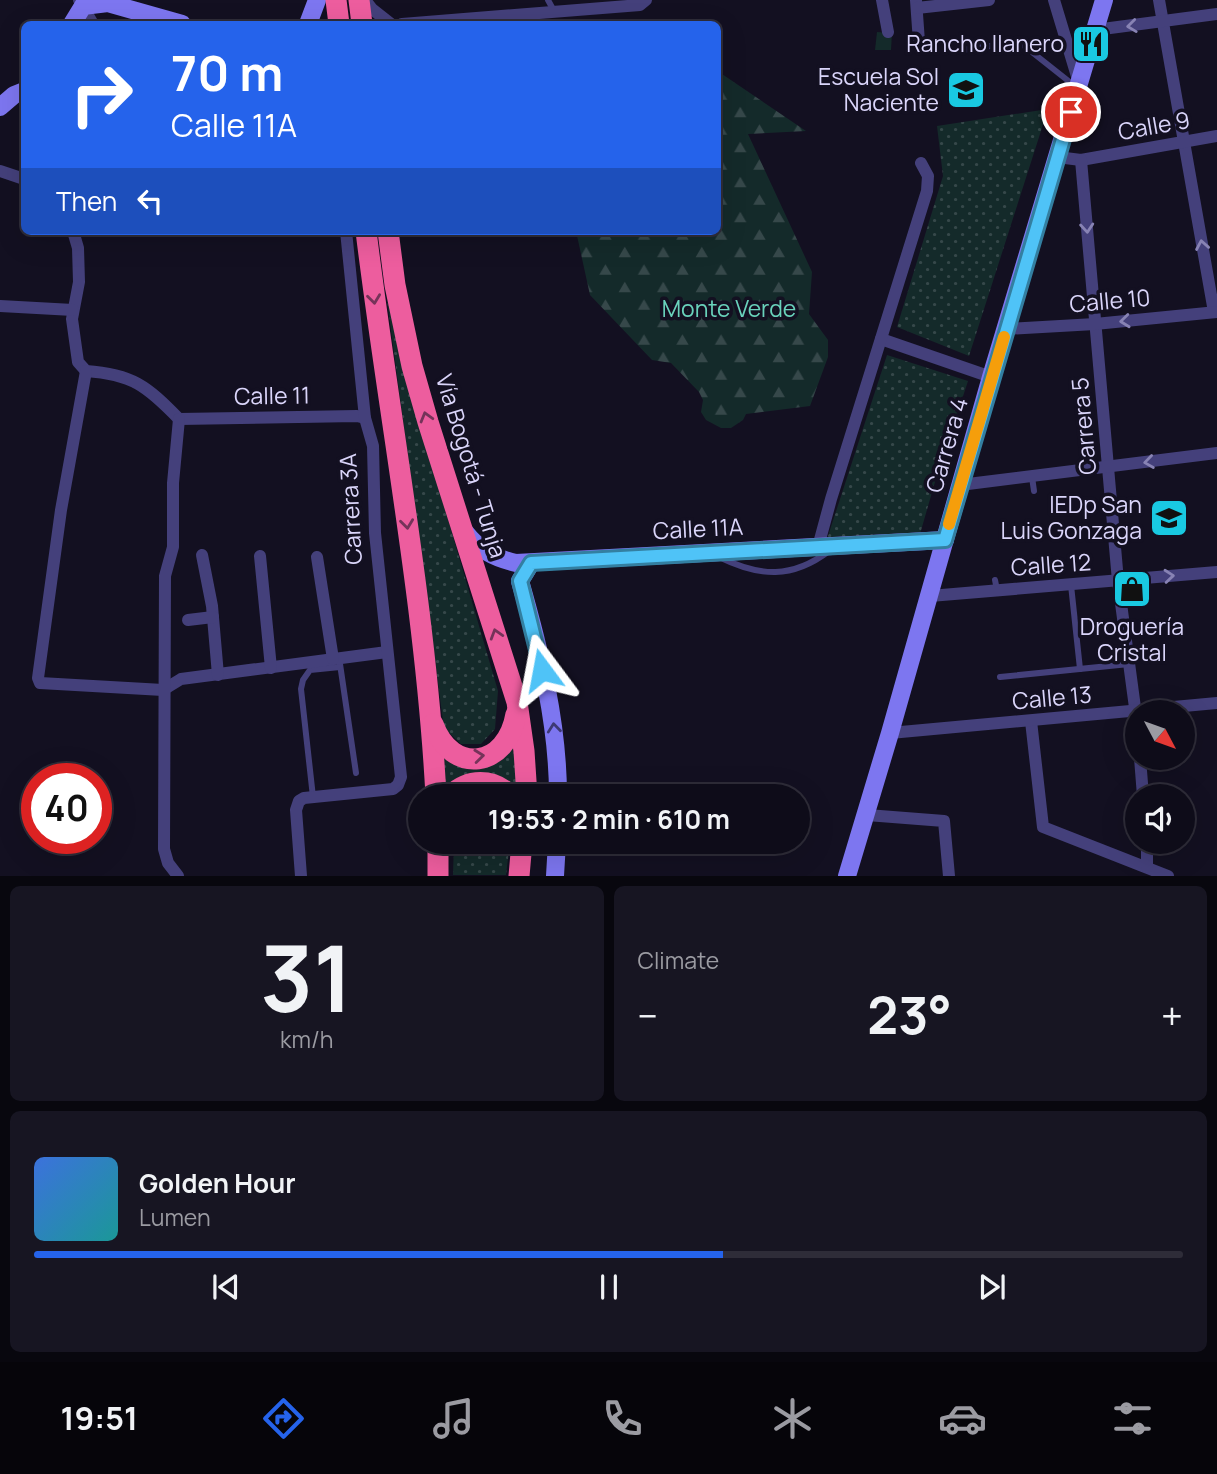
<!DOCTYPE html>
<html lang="en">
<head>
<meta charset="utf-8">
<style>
	:root { --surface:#0e0c19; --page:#171522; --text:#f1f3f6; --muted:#9b9ba2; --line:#2e2c38; --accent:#2563eb }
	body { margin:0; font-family:Manrope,sans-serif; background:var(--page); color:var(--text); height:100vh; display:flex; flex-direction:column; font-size:26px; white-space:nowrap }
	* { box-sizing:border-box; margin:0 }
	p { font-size:23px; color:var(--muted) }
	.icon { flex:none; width:38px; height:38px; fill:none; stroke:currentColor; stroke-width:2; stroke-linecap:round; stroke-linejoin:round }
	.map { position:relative; height:876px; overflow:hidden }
	.side { display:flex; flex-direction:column; gap:10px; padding:10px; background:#08070e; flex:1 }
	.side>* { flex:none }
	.banner { position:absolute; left:21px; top:21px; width:700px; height:214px; border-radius:10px; box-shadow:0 7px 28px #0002,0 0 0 2px var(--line); background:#2563eb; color:#fff; overflow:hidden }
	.needle { width:46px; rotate:131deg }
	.fabs { position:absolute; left:1125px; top:700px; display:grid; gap:14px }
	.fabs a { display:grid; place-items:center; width:70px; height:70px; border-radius:50%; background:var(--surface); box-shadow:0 7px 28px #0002,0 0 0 2px var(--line); font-size:35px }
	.speed { position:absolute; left:21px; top:763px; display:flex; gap:14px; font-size:35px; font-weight:700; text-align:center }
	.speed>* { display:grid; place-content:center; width:91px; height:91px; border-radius:50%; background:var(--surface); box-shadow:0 7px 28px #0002,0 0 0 2px var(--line); line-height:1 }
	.speed .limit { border:10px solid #d22; background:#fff; color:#111 }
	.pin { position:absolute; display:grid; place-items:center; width:60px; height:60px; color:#fff; margin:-30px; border:4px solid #fff; border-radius:50%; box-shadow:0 2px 7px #0007 }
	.me { position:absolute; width:77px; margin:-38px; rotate:347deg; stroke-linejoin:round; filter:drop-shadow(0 0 5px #0008) }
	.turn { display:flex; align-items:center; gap:24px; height:147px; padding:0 35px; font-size:32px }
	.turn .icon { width:91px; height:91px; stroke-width:2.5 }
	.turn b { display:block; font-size:49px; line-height:60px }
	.then { display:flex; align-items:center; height:66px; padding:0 35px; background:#0003; gap:14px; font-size:26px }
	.big { font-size:52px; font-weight:700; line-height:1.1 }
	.side .widget { flex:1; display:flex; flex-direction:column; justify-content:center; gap:10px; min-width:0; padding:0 24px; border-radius:10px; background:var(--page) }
	.side .dial { align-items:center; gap:0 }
	.dial b { font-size:91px; line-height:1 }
	.song { display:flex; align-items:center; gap:21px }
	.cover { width:84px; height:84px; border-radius:10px; background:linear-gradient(135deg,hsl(220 70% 55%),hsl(180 70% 35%)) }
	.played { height:7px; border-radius:4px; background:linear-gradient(90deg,var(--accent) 60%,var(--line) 60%) }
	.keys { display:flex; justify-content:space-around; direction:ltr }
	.heat { display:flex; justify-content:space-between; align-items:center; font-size:38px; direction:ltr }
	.side .tiles { flex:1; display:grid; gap:10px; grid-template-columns:1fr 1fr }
	.widget:last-child { grid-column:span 2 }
	.trip { position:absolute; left:408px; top:784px; width:402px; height:70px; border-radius:35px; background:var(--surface); box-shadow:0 7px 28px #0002,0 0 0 2px var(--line); font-weight:700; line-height:70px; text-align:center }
	.menu { display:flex; height:112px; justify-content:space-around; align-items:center; background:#06050a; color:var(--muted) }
	.menu .icon { width:49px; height:49px }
	.menu .on { color:var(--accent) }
	.menu b { font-size:32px; color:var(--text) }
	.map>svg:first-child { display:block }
	.grass { fill:url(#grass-dots) }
	.forest { fill:url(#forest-firs) }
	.pitch { fill:#142a2a }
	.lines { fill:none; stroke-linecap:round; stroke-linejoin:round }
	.lane { stroke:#44407b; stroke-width:6 }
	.street { stroke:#44407b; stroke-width:12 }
	.secondary { stroke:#7d76f0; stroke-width:18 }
	.highway { stroke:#ed5d9e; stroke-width:21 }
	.oneway { stroke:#8883b4 }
	.oneway2 { stroke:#753359 }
	.oneway3 { stroke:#3d3974 }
	.route-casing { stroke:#337fa1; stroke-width:18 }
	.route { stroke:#4fc3f7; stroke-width:12 }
	.slow { stroke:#f59e0b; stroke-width:12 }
	.labels { text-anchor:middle; stroke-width:7; stroke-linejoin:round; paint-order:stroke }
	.poi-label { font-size:23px; fill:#dad5fa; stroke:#131021; text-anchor:end }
	.street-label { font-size:23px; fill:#dad5fa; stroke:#131021 }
	.park-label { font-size:23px; fill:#69d2bb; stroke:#131021 }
</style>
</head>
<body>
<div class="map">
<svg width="1217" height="876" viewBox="0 0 1217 876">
	<defs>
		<pattern id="grass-dots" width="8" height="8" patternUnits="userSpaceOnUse" patternTransform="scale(1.75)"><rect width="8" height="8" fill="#142a2a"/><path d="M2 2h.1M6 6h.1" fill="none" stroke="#36484a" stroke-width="1.8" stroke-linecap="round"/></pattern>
		<pattern id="forest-firs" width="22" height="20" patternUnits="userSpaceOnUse" patternTransform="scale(1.75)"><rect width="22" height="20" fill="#142a2a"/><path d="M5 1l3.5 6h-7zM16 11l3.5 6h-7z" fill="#36484a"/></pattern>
	</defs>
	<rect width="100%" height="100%" fill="#131021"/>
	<g class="grass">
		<polygon points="1048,109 969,356 897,327 943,176 937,126"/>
		<polygon points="387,300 438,485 498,691 495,729 481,744 461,744 444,728"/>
		<polygon points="887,355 968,381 946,448 938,457 936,463 939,468 920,534 827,539"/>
		<path d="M513 744 517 786C482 768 481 768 446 788L440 752 452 763Z"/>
		<polygon points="454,842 510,842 506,875 453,875"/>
	</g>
	<polygon class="forest" points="719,72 806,131 748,134 812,272 809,314 828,340 828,357 810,406 746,414 743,420 731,428 721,428 706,420 701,412 703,400 699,392 671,363 652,360 590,295 576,231 718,231"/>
	<polygon class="pitch" points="877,32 892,33 891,50 875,50"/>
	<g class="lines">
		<g class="lane">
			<polyline points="548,0 554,11"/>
			<polyline points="962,50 1004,44 1023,45 1076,87"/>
			<polyline points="1032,477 1034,491"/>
			<path d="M719 557C760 577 792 579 829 551"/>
			<polyline points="995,580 997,590"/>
			<polyline points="1071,585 1080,669"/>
			<polyline points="340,664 356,773"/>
			<polyline points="1000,677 1129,664"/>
			<polyline points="313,797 301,689 303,680 310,670 340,667"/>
		</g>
		<g class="street">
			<polyline points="79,0 93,24"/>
			<polyline points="365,0 372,9 391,24"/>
			<polyline points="882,0 888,32"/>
			<polyline points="916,0 919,42"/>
			<polyline points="1054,0 1079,83"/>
			<polyline points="1159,0 1214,312"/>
			<polyline points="917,8 989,0"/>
			<polyline points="402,24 640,5 646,0"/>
			<polyline points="1095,30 1217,14"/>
			<polyline points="1057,157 1081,160 1217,136"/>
			<polyline points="1081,160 1118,581 1138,730"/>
			<polyline points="0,171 24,179"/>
			<path d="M73 231 78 248 79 282 72 319 78 362 86 371C132 374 147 386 179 419"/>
			<polyline points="0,306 73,310"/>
			<polyline points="1006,329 1095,324 1217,312"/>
			<polyline points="881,339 991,377"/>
			<polyline points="86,371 61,510 38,678 40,683 163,690 181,679 387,652"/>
			<polyline points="179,419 357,416 365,418"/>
			<polyline points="960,485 1217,453"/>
			<polyline points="818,547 831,499 927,191 928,176 921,163"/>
			<polyline points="202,555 212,606 218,675"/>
			<polyline points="260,556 271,668"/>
			<polyline points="317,557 333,659"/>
			<polyline points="930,596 1217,572"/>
			<polyline points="188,620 213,617"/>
			<polyline points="1031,721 1043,827 1168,876"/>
			<polyline points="890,733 1217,703"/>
			<polyline points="1140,758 1143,796"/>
			<polyline points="867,815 944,821 949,876"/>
			<polyline points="1147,842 1147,867"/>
			<polyline points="178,876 168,863 164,849 165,576 173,547 173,483 179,419"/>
			<polyline points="301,876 296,810 299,801 304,798 393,789 398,785 401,777 375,533 373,446 365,418 346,231"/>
		</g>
		<g class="secondary">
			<polyline points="72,24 83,6 108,3 182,24"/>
			<polyline points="308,24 317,0"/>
			<polyline points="0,107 14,95 24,91"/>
			<path d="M465 532C479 550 494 558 516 563L945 540"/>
			<path d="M531 563 520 581C540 651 558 723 558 796"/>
			<polyline points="555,876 557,842"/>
			<polyline points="847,876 890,733 991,377 1104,0"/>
		</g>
		<g class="highway">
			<polyline points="336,0 339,24"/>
			<polyline points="359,0 362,24"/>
			<path d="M366 231C389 419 426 607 436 796"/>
			<polyline points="388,231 395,285 412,366 428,422 517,702 524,751 527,796"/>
			<path d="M433 724C452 776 507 768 516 714"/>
			<path d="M450 796C468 778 493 778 511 796"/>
			<polyline points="438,876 438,842"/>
			<polyline points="519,876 522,842"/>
		</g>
	</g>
	<defs><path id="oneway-chevron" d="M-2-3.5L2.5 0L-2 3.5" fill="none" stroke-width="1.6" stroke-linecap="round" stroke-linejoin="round" transform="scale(1.75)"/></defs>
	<g class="oneway">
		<use href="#oneway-chevron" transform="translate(1132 26) rotate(173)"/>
		<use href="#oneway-chevron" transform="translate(1087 228) rotate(85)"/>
		<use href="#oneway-chevron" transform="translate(1202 245) rotate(-100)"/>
		<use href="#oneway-chevron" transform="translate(1125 321) rotate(174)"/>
		<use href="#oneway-chevron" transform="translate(1149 462) rotate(172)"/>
		<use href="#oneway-chevron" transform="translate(1169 576) rotate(-5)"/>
	</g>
	<g class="oneway2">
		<use href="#oneway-chevron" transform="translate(374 299) rotate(83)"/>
		<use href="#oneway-chevron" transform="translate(426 417) rotate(-106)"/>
		<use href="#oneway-chevron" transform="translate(407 524) rotate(83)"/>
		<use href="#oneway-chevron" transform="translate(496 634) rotate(-107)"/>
		<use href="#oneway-chevron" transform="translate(479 756) rotate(-6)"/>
	</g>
	<use class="oneway3" href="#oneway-chevron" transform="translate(554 728) rotate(-96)"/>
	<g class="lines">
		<defs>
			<polyline id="route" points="542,670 520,581 531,563 945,540 1071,112"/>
		</defs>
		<use href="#route" class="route-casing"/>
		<use href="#route" class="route"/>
		<polyline class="slow" points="949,524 1004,337"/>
	</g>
	<defs>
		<symbol id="restaurant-square" viewBox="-11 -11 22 22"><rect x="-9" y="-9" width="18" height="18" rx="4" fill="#19c9e2" stroke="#131021"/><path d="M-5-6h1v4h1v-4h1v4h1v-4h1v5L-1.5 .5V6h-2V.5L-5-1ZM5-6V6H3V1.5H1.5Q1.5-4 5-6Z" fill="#111"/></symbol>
		<symbol id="school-square" viewBox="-11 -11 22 22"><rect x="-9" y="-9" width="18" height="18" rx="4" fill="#19c9e2" stroke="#131021"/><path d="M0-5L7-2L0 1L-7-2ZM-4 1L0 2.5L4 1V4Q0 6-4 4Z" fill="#111"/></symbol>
		<symbol id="shop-square" viewBox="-11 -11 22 22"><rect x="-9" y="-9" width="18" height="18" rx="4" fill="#19c9e2" stroke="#131021"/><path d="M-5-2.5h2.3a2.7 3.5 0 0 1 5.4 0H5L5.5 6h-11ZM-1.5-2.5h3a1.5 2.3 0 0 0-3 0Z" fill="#111"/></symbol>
	</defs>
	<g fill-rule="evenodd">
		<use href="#restaurant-square" x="1069" y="22" width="44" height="44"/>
		<use href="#school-square" x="944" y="68" width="44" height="44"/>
		<use href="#school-square" x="1147" y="496" width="44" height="44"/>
		<use href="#shop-square" x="1110" y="567" width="44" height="44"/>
	</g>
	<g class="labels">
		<g class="poi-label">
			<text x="1064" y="52">Rancho llanero</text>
			<text x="939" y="85">Escuela Sol<tspan x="939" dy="26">Naciente</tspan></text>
			<text x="1142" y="513">IEDp San<tspan x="1142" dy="26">Luis Gonzaga</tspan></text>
			<text x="1132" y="635" text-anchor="middle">Droguería<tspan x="1132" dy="26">Cristal</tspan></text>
		</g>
		<g class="street-label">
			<text transform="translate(1154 126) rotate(-10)" y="8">Calle 9</text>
			<text transform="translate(1110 301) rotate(-5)" y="8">Calle 10</text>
			<text transform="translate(272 396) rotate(-1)" y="8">Calle 11</text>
			<text transform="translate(1084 426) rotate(-95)" y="8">Carrera 5</text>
			<text transform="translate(947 445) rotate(-74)" y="8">Carrera 4</text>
			<text transform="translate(471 466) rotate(73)" y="8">Vía Bogotá - Tunja</text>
			<text transform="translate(351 509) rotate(-93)" y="8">Carrera 3A</text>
			<text transform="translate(698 529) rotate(-3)" y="8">Calle 11A</text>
			<text transform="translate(1051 565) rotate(-4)" y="8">Calle 12</text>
			<text transform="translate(1052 698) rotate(-5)" y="8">Calle 13</text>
		</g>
		<g class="park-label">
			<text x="729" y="317">Monte Verde</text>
		</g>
	</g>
</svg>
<div class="fabs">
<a><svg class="needle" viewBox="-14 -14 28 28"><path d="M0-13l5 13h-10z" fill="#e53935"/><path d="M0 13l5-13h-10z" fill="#9b9ba2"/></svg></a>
<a><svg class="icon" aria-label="sound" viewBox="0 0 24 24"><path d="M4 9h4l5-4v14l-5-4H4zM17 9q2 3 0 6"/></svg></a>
</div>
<div class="speed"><div class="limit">40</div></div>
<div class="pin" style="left:1071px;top:112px;background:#d93025"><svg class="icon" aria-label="arrive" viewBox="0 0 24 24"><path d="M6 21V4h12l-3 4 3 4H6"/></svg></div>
<svg class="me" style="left:542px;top:670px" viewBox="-20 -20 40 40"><path d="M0-17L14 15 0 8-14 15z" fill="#4fc3f7" stroke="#fff" stroke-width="4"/></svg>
<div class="trip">19:53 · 2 min · 610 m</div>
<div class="banner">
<div class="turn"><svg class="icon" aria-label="right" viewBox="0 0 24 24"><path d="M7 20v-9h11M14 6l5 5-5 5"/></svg><div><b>70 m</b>Calle 11A</div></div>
<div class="then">Then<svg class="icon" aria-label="left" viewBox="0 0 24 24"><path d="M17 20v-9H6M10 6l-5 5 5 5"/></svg></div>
</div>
</div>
<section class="side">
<div class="tiles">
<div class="widget dial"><b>31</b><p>km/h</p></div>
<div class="widget"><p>Climate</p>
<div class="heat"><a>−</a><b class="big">23°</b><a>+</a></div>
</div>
<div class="widget">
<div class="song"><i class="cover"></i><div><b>Golden Hour</b><p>Lumen</p></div></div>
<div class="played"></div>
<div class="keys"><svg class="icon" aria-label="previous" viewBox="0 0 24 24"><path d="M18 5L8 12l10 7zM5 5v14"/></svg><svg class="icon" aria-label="pause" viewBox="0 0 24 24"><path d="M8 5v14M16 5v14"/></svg><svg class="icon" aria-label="next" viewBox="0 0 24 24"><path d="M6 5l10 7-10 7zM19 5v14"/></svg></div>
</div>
</div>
</section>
<nav class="menu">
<b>19:51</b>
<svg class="icon on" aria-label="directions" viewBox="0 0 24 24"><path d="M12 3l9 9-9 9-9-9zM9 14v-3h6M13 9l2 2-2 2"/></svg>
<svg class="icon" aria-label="music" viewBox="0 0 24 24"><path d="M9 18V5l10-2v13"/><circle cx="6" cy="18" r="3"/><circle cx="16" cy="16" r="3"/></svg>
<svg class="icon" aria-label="phone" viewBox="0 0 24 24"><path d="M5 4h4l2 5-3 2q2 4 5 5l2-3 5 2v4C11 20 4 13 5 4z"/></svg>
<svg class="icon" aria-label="climate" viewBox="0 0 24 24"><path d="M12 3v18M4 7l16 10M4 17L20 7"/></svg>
<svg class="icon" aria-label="car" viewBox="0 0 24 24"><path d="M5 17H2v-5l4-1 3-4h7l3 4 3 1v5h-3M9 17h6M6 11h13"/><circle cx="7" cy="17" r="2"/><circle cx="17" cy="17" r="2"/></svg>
<svg class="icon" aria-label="filters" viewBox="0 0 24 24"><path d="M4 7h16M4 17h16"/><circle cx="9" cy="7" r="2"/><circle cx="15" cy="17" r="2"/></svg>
</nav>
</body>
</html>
